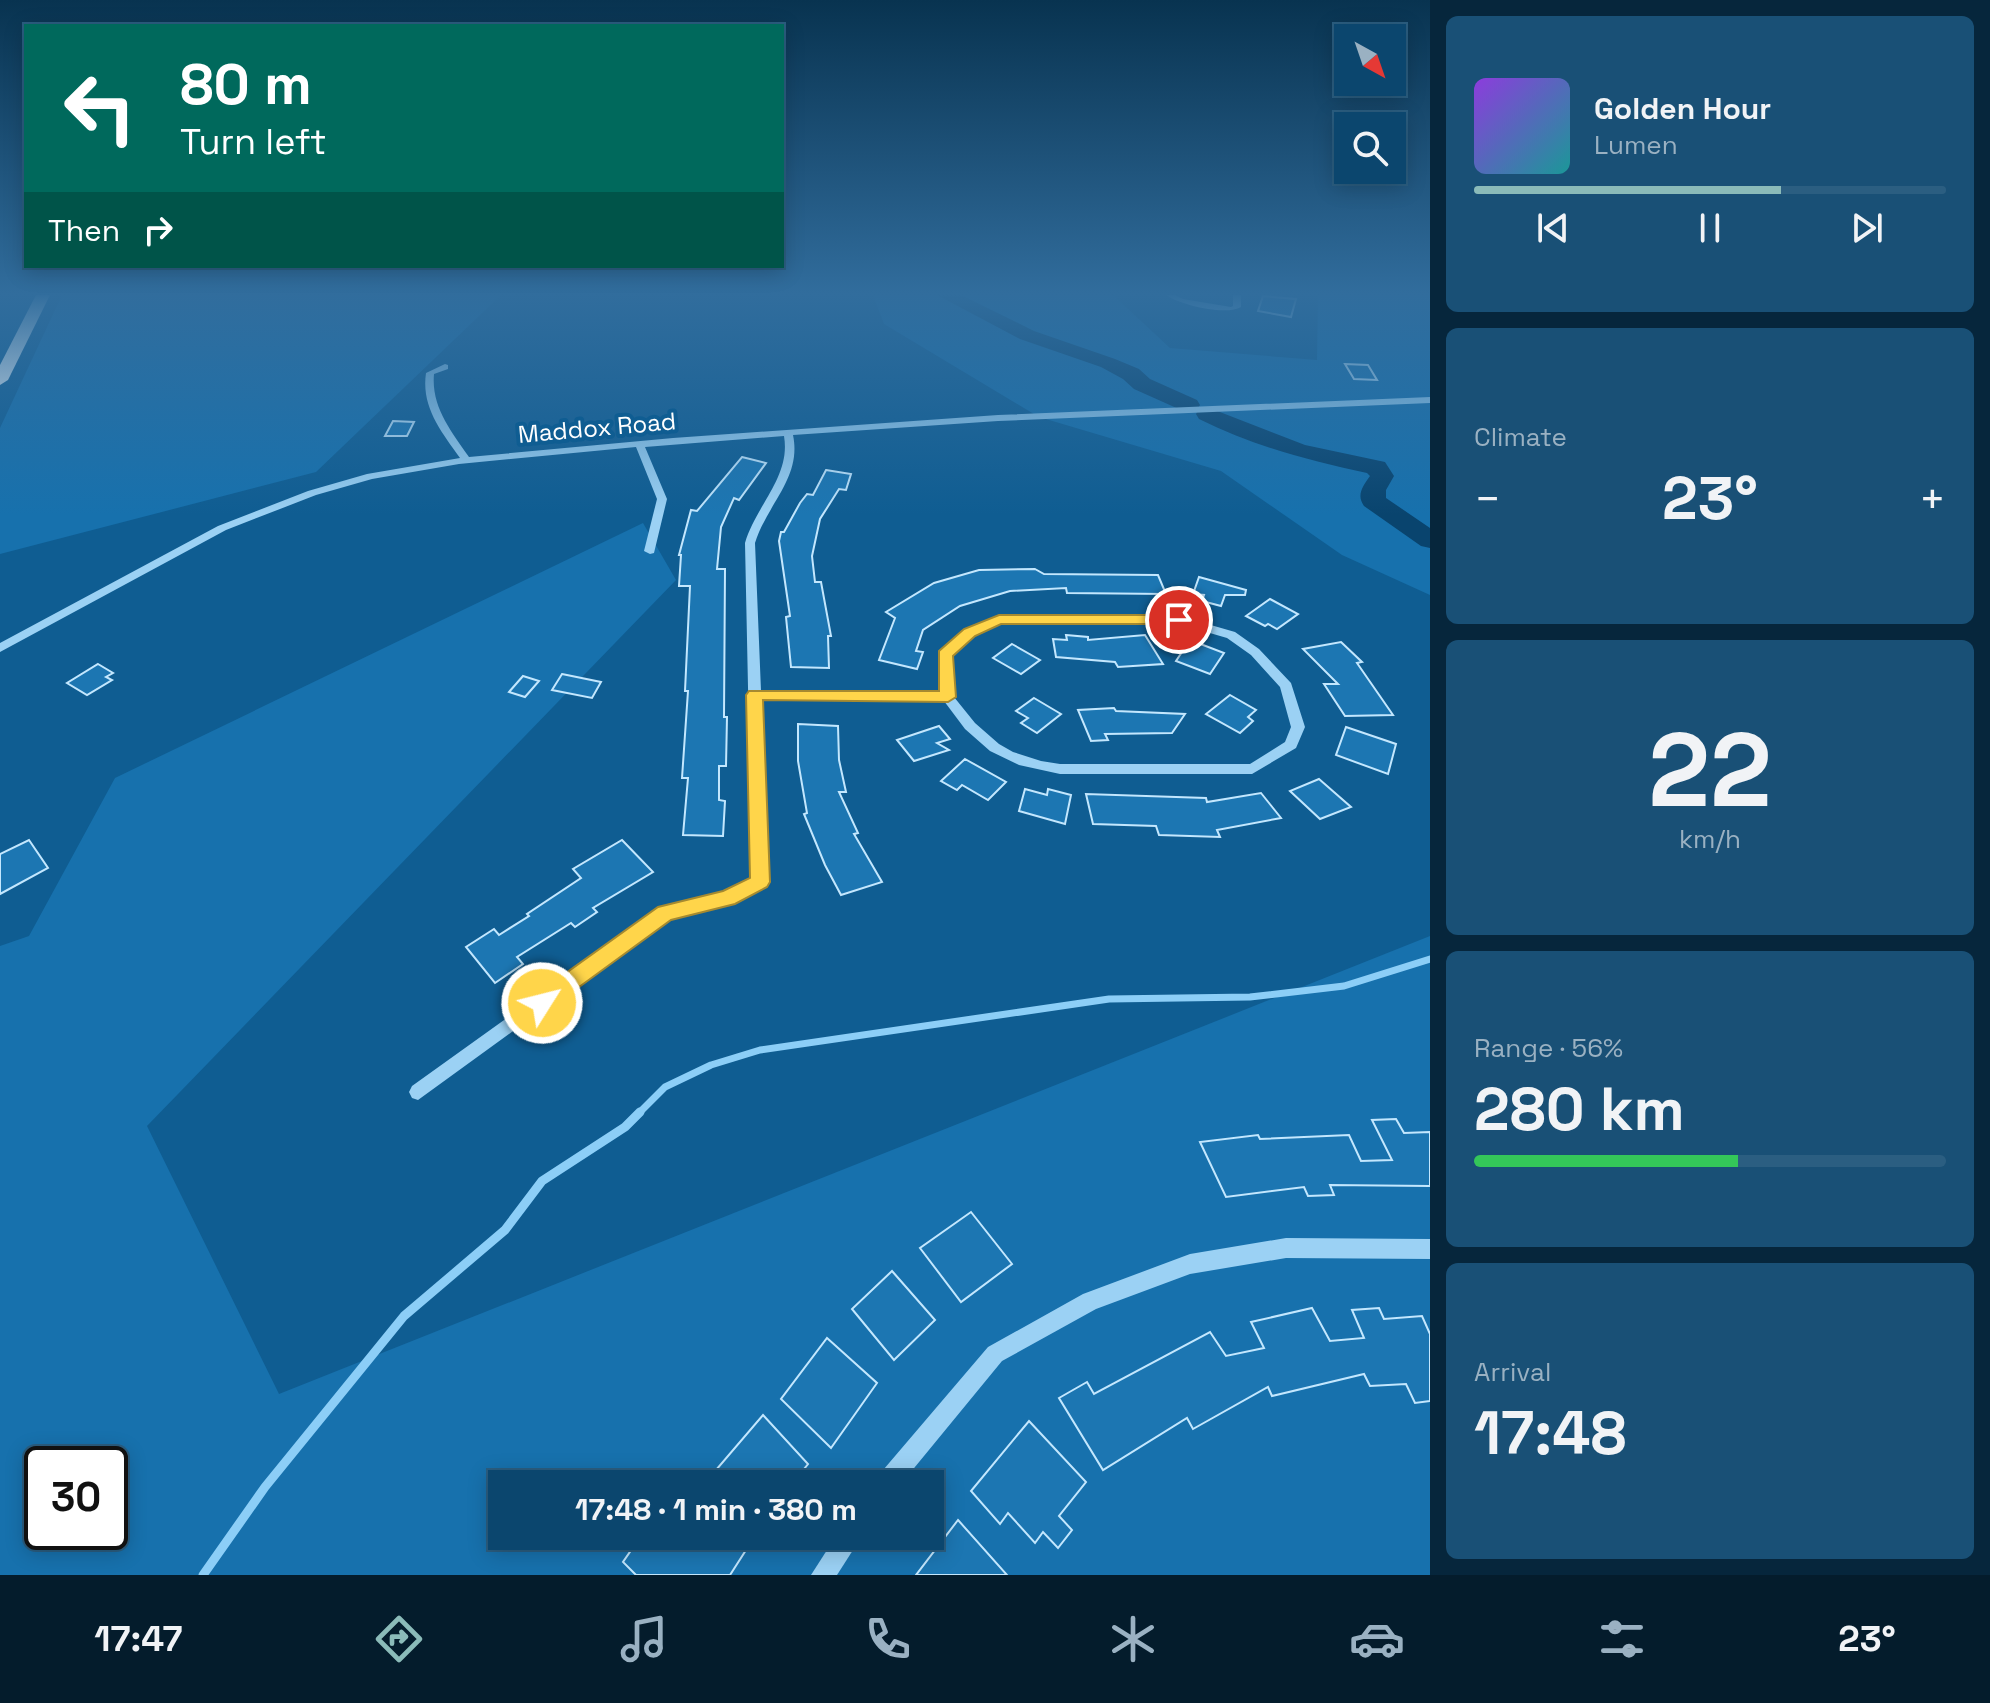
<!DOCTYPE html>
<html lang="en">
<head>
<meta charset="utf-8">
<style>
	:root { --surface:#0b466e; --page:#195076; --text:#f1f3f6; --muted:#9ab1c2; --line:#2b5e81; --accent:#8bbbb9 }
	body { margin:0; font-family:"Space Grotesk",sans-serif; background:var(--page); color:var(--text); height:100vh; display:flex; flex-direction:column; font-size:30px; white-space:nowrap }
	* { box-sizing:border-box; margin:0 }
	p { font-size:26px; color:var(--muted) }
	.icon { flex:none; width:44px; height:44px; fill:none; stroke:currentColor; stroke-width:2; stroke-linecap:round; stroke-linejoin:round }
	.map { position:relative; flex:1; overflow:hidden }
	.drawer { display:flex; flex-direction:column; gap:16px; padding:16px; background:#06263c; width:560px }
	.drawer>* { flex:none }
	.top-card { position:absolute; left:24px; top:24px; width:760px; height:244px; border-radius:0px; box-shadow:0 4px 20px #0003,0 0 0 2px var(--line); background:#00695c; color:#fff; overflow:hidden }
	.needle { width:52px; rotate:140deg }
	.buttons { position:absolute; left:1334px; top:24px; display:grid; gap:16px }
	.buttons a { display:grid; place-items:center; width:72px; height:72px; border-radius:0px; background:var(--surface); box-shadow:0 4px 20px #0003,0 0 0 2px var(--line); font-size:40px }
	.speed { position:absolute; left:24px; top:1446px; display:flex; gap:16px; font-size:40px; font-weight:700; text-align:center }
	.speed>* { display:grid; place-content:center; width:104px; height:104px; border-radius:50%; background:var(--surface); box-shadow:0 4px 20px #0003,0 0 0 2px var(--line); line-height:1 }
	.speed .limit { border:4px solid #111; border-radius:12px; background:#fff; color:#111 }
	.pin { position:absolute; display:grid; place-items:center; width:68px; height:68px; color:#fff; margin:-34px; border:4px solid #fff; border-radius:50%; box-shadow:0 2px 8px #0007 }
	.me { position:absolute; width:88px; margin:-44px; rotate:54deg; stroke-linejoin:round; filter:drop-shadow(0 0 6px #0008) }
	.turn { display:flex; align-items:center; gap:28px; height:168px; padding:0 24px; font-size:36px }
	.turn .icon { width:104px; height:104px; stroke-width:2.5 }
	.turn b { display:block; font-size:56px; line-height:68px }
	.then { display:flex; align-items:center; height:76px; padding:0 24px; background:#0003; gap:16px; font-size:30px }
	.big { font-size:60px; font-weight:700; line-height:1.1 }
	.drawer .widget { flex:1; display:flex; flex-direction:column; justify-content:center; gap:12px; min-width:0; padding:0 28px; border-radius:12px; background:var(--page) }
	.drawer .dial { align-items:center; gap:0 }
	.dial b { font-size:104px; line-height:1 }
	.song { display:flex; align-items:center; gap:24px }
	.cover { width:96px; height:96px; border-radius:12px; background:linear-gradient(135deg,hsl(270 70% 55%),hsl(180 70% 35%)) }
	.played { height:8px; border-radius:4px; background:linear-gradient(90deg,var(--accent) 65%,var(--line) 65%) }
	.keys { display:flex; justify-content:space-around; direction:ltr }
	.heat { display:flex; justify-content:space-between; align-items:center; font-size:44px; direction:ltr }
	.charge { height:12px; border-radius:6px; background:linear-gradient(90deg,#34c759 56%,var(--line) 0) }
	.trip { position:absolute; left:488px; top:1470px; width:456px; height:80px; border-radius:0px; background:var(--surface); box-shadow:0 4px 20px #0003,0 0 0 2px var(--line); font-weight:700; line-height:80px; text-align:center }
	.tab-bar { display:flex; height:128px; justify-content:space-around; align-items:center; background:#041c2c; color:var(--muted) }
	.tab-bar .icon { width:56px; height:56px }
	.tab-bar .current { color:var(--accent) }
	.tab-bar b { font-size:36px; color:var(--text) }
	main { display:flex; flex:1; min-height:0 }
	.map>svg:first-child { display:block }
	.green { fill:#1771ad; fill-rule:evenodd }
	.lines { fill:none; stroke-linecap:round; stroke-linejoin:round }
	.stream-far1 { stroke:#8ccef7; stroke-width:7 }
	.stream { stroke:#8ccef7; stroke-width:9 }
	.river { fill:#09446e; fill-rule:evenodd }
	.building { fill:#1c76b2; stroke:#c3e7fe; stroke-width:2 }
	.minor { fill:#9bd1f4; fill-rule:evenodd }
	.highway { fill:#fff; fill-rule:evenodd }
	.route { fill:#ffd54a; stroke:#a68a30; stroke-width:2 }
	.labels { text-anchor:middle; stroke-width:8; stroke-linejoin:round; paint-order:stroke }
	.far-street-label { font-size:24px; fill:#fff; stroke:#0f5d92 }
</style>
</head>
<body>
<main>
<div class="map">
<svg width="1430" height="1575" viewBox="0 0 1430 1575">
	<rect width="100%" height="100%" fill="#0f5d92"/>
	<g class="green">
		<polygon points="62,295 501,295 316,472 0,554 0,428"/>
		<polygon points="873,295 1113,295 1170,348 1317,360 1318,295 1430,295 1430,595 1342,555 1221,471 1039,417 884,324"/>
		<path d="M643 523 676 580 147 1126 279 1394 1430 936V1575H0V946L29 936 115 778ZM42 1464H110V1532H42ZM502 1484H930V1536H502Z"/>
	</g>
	<g class="lines">
		<polyline class="stream-far1" points="638,1114 665,1087 711,1065 760,1050 1109,999 1250,997 1344,986 1430,959"/>
		<polyline class="stream" points="203,1575 265,1487 404,1316 505,1230 542,1181 625,1127 640,1112"/>
		<g class="river">
			<polygon points="937,295 961,295 1034,331 1115,359 1139,369 1150,379 1197,400 1200,405 1197,410 1181,410 1134,389 1123,379 1101,367 1020,339"/>
			<path d="M1207 407 1305 445 1385 462 1394 476 1386 490V498L1430 528V548L1421 546 1364 506C1356 495 1363 486 1370 476L1367 473C1308 460 1253 446 1199 419L1196 414 1199 409Z"/>
		</g>
	</g>
	<g class="building">
		<polygon points="1263,296 1296,299 1291,317 1258,311"/>
		<polygon points="1345,364 1368,365 1377,380 1354,379"/>
		<polygon points="393,421 414,422 407,436 385,436"/>
		<polygon points="742,457 766,463 739,500 734,498 721,527 717,569 725,569 724,717 727,717 726,766 719,766 719,800 725,801 723,836 683,835 688,778 682,778 688,691 685,691 690,586 679,586 681,555 679,555 691,510 697,511"/>
		<polygon points="826,470 851,474 846,490 839,489 820,519 812,556 815,582 821,582 831,636 828,636 829,668 791,667 786,617 790,616 779,541 781,532 784,532 800,503 807,494 813,495"/>
		<polygon points="1035,569 1044,574 1158,575 1166,594 1067,593 1066,588 1010,591 960,606 923,630 916,651 923,652 917,669 879,660 895,618 886,612 934,583 979,570"/>
		<polygon points="1199,577 1246,590 1245,595 1225,595 1221,606 1202,601 1204,595 1193,594"/>
		<polygon points="1270,599 1298,614 1277,629 1268,624 1265,626 1246,616"/>
		<polygon points="1066,635 1088,637 1088,640 1145,635 1163,664 1118,667 1115,662 1056,657 1053,639 1067,640"/>
		<polygon points="1190,640 1224,653 1210,674 1176,661"/>
		<polygon points="1341,642 1362,662 1357,663 1393,715 1345,716 1324,684 1338,684 1303,649"/>
		<polygon points="1012,644 1040,660 1021,674 993,658"/>
		<polygon points="98,664 113,673 106,677 112,680 87,695 67,683"/>
		<polygon points="562,674 601,682 592,698 552,690"/>
		<polygon points="523,676 539,681 525,697 509,692"/>
		<polygon points="1230,695 1256,710 1248,717 1253,721 1240,733 1206,714"/>
		<polygon points="1034,698 1061,714 1037,733 1021,723 1028,718 1016,711"/>
		<polygon points="1114,708 1116,711 1185,714 1172,733 1105,734 1108,740 1091,741 1078,710"/>
		<polygon points="798,724 838,726 839,760 846,792 839,792 858,833 854,834 882,882 841,895 825,865 804,814 807,813 798,761"/>
		<polygon points="939,726 950,739 937,743 949,750 914,761 897,740"/>
		<polygon points="1346,727 1396,744 1388,774 1336,755"/>
		<polygon points="965,759 1006,782 988,800 962,785 957,790 941,781"/>
		<polygon points="1319,779 1351,807 1320,819 1290,791"/>
		<polygon points="1025,789 1047,795 1048,789 1071,795 1065,824 1019,811"/>
		<polygon points="1261,793 1281,818 1217,830 1220,837 1159,835 1156,826 1093,824 1086,794 1206,798 1207,802"/>
		<polygon points="29,840 48,868 0,894 0,854"/>
		<polygon points="622,840 653,872 593,908 597,912 575,927 571,923 517,957 523,964 495,983 466,947 494,929 499,935 529,916 527,914 581,878 573,869"/>
		<polygon points="1396,1119 1404,1133 1430,1132 1430,1186 1330,1185 1334,1195 1308,1196 1304,1187 1226,1197 1200,1142 1258,1135 1260,1139 1349,1135 1361,1161 1392,1160 1372,1120"/>
		<polygon points="971,1212 1012,1264 961,1302 920,1248"/>
		<polygon points="892,1271 935,1320 894,1360 852,1309"/>
		<polygon points="1312,1308 1330,1341 1364,1338 1352,1310 1379,1308 1384,1319 1422,1316 1430,1334 1430,1401 1415,1403 1406,1384 1370,1386 1364,1374 1272,1396 1268,1387 1193,1429 1187,1418 1103,1470 1059,1398 1087,1382 1094,1394 1210,1332 1226,1356 1264,1348 1251,1322"/>
		<polygon points="827,1338 877,1383 831,1448 781,1399"/>
		<polygon points="763,1415 808,1464 792,1484 704,1484"/>
		<polygon points="1029,1421 1086,1482 1059,1516 1072,1530 1058,1548 1043,1532 1035,1543 1008,1513 1000,1524 971,1491"/>
		<polygon points="958,1520 1007,1575 916,1575"/>
		<polygon points="641,1536 755,1536 730,1575 636,1575 623,1562"/>
	</g>
	<g class="lines">
		<g class="minor">
			<path d="M1166 295H1175L1183 299 1231 307 1233 306V295H1241V307C1226 316 1180 305 1166 295Z"/>
			<path d="M445 364 448 365V369L434 374C431 407 451 431 469 457L673 438 998 415 1430 397V403L998 421 793 435C802 478 767 504 755 543L761 691 941 693 939 655 941 652 965 629 999 616 1183 617 1235 632 1259 649 1291 683 1305 727 1296 748 1252 774H1060L1019 765 990 751 965 729 944 701 761 699 768 882 765 886 733 902 669 918 418 1100 412 1098 409 1092 412 1086 659 909 725 893 752 879 745 543C756 505 791 477 784 436L645 447 667 499 654 553 650 554 644 551 657 499 636 447 459 464 372 479 316 495 226 530 0 652V643L218 526 308 491 367 474 460 458C441 431 421 407 426 373ZM1001 624H1179L1227 638 1251 655 1280 687 1291 727 1285 742 1250 764H1060L1041 761 1013 752 999 744 975 723 954 697 951 656 973 635Z"/>
			<polygon points="1286,1238 1430,1239 1430,1259 1286,1258 1190,1274 1096,1309 1002,1361 901,1484 875,1484 878,1476 988,1347 1083,1294 1190,1254"/>
			<polygon points="836,1536 862,1536 837,1575 811,1575"/>
		</g>
		<polygon class="highway" points="36,295 50,295 8,380 0,385 0,365"/>
	</g>
	<linearGradient id="sky" x2="0" y2="1"><stop stop-color="#083350"/><stop offset="0.57" stop-color="#316d9d"/><stop offset="1" stop-color="#316d9d" stop-opacity="0"/></linearGradient>
	<rect width="1430" height="515" fill="url(#sky)"/>
	<polygon class="route" points="999,615 1179,615 1186,620 1179,624 1001,624 975,636 953,656 956,697 948,702 763,700 770,882 767,887 735,904 671,920 549,1009 542,1012 534,1009 531,1003 534,996 658,907 723,891 750,878 746,695 749,691 939,691 939,651 964,629"/>
	<g class="labels">
		<g class="far-street-label">
			<text transform="translate(597 428) rotate(-5)" y="8">Maddox Road</text>
		</g>
	</g>
</svg>
<div class="buttons">
<a><svg class="needle" viewBox="-14 -14 28 28"><path d="M0-13l5 13h-10z" fill="#e53935"/><path d="M0 13l5-13h-10z" fill="#9ab1c2"/></svg></a>
<a><svg class="icon" aria-label="search" viewBox="0 0 24 24"><circle cx="10" cy="10" r="6"/><path d="M15 15l6 6"/></svg></a>
</div>
<div class="speed"><div class="limit">30</div></div>
<div class="pin" style="left:1179px;top:620px;background:#d93025"><svg class="icon" aria-label="arrive" viewBox="0 0 24 24"><path d="M6 21V4h12l-3 4 3 4H6"/></svg></div>
<svg class="me" style="left:542px;top:1003px" viewBox="-20 -20 40 40"><circle r="17" fill="#ffd54a" stroke="#fff" stroke-width="3"/><path d="M0-11L8 9 0 5-8 9z" fill="#fff"/></svg>
<div class="trip">17:48 · 1 min · 380 m</div>
<div class="top-card">
<div class="turn"><svg class="icon" aria-label="left" viewBox="0 0 24 24"><path d="M17 20v-9H6M10 6l-5 5 5 5"/></svg><div><b>80 m</b>Turn left</div></div>
<div class="then">Then<svg class="icon" aria-label="right" viewBox="0 0 24 24"><path d="M7 20v-9h11M14 6l5 5-5 5"/></svg></div>
</div>
</div>
<section class="drawer">
<div class="widget">
<div class="song"><i class="cover"></i><div><b>Golden Hour</b><p>Lumen</p></div></div>
<div class="played"></div>
<div class="keys"><svg class="icon" aria-label="previous" viewBox="0 0 24 24"><path d="M18 5L8 12l10 7zM5 5v14"/></svg><svg class="icon" aria-label="pause" viewBox="0 0 24 24"><path d="M8 5v14M16 5v14"/></svg><svg class="icon" aria-label="next" viewBox="0 0 24 24"><path d="M6 5l10 7-10 7zM19 5v14"/></svg></div>
</div>
<div class="widget"><p>Climate</p>
<div class="heat"><a>−</a><b class="big">23°</b><a>+</a></div>
</div>
<div class="widget dial"><b>22</b><p>km/h</p></div>
<div class="widget"><p>Range · 56%</p><b class="big">280 km</b><div class="charge"></div></div>
<div class="widget"><p>Arrival</p><b class="big">17:48</b></div>
</section>
</main>
<nav class="tab-bar">
<b>17:47</b>
<svg class="icon current" aria-label="directions" viewBox="0 0 24 24"><path d="M12 3l9 9-9 9-9-9zM9 14v-3h6M13 9l2 2-2 2"/></svg>
<svg class="icon" aria-label="music" viewBox="0 0 24 24"><path d="M9 18V5l10-2v13"/><circle cx="6" cy="18" r="3"/><circle cx="16" cy="16" r="3"/></svg>
<svg class="icon" aria-label="phone" viewBox="0 0 24 24"><path d="M5 4h4l2 5-3 2q2 4 5 5l2-3 5 2v4C11 20 4 13 5 4z"/></svg>
<svg class="icon" aria-label="climate" viewBox="0 0 24 24"><path d="M12 3v18M4 7l16 10M4 17L20 7"/></svg>
<svg class="icon" aria-label="car" viewBox="0 0 24 24"><path d="M5 17H2v-5l4-1 3-4h7l3 4 3 1v5h-3M9 17h6M6 11h13"/><circle cx="7" cy="17" r="2"/><circle cx="17" cy="17" r="2"/></svg>
<svg class="icon" aria-label="filters" viewBox="0 0 24 24"><path d="M4 7h16M4 17h16"/><circle cx="9" cy="7" r="2"/><circle cx="15" cy="17" r="2"/></svg>
<b>23°</b>
</nav>
</body>
</html>
